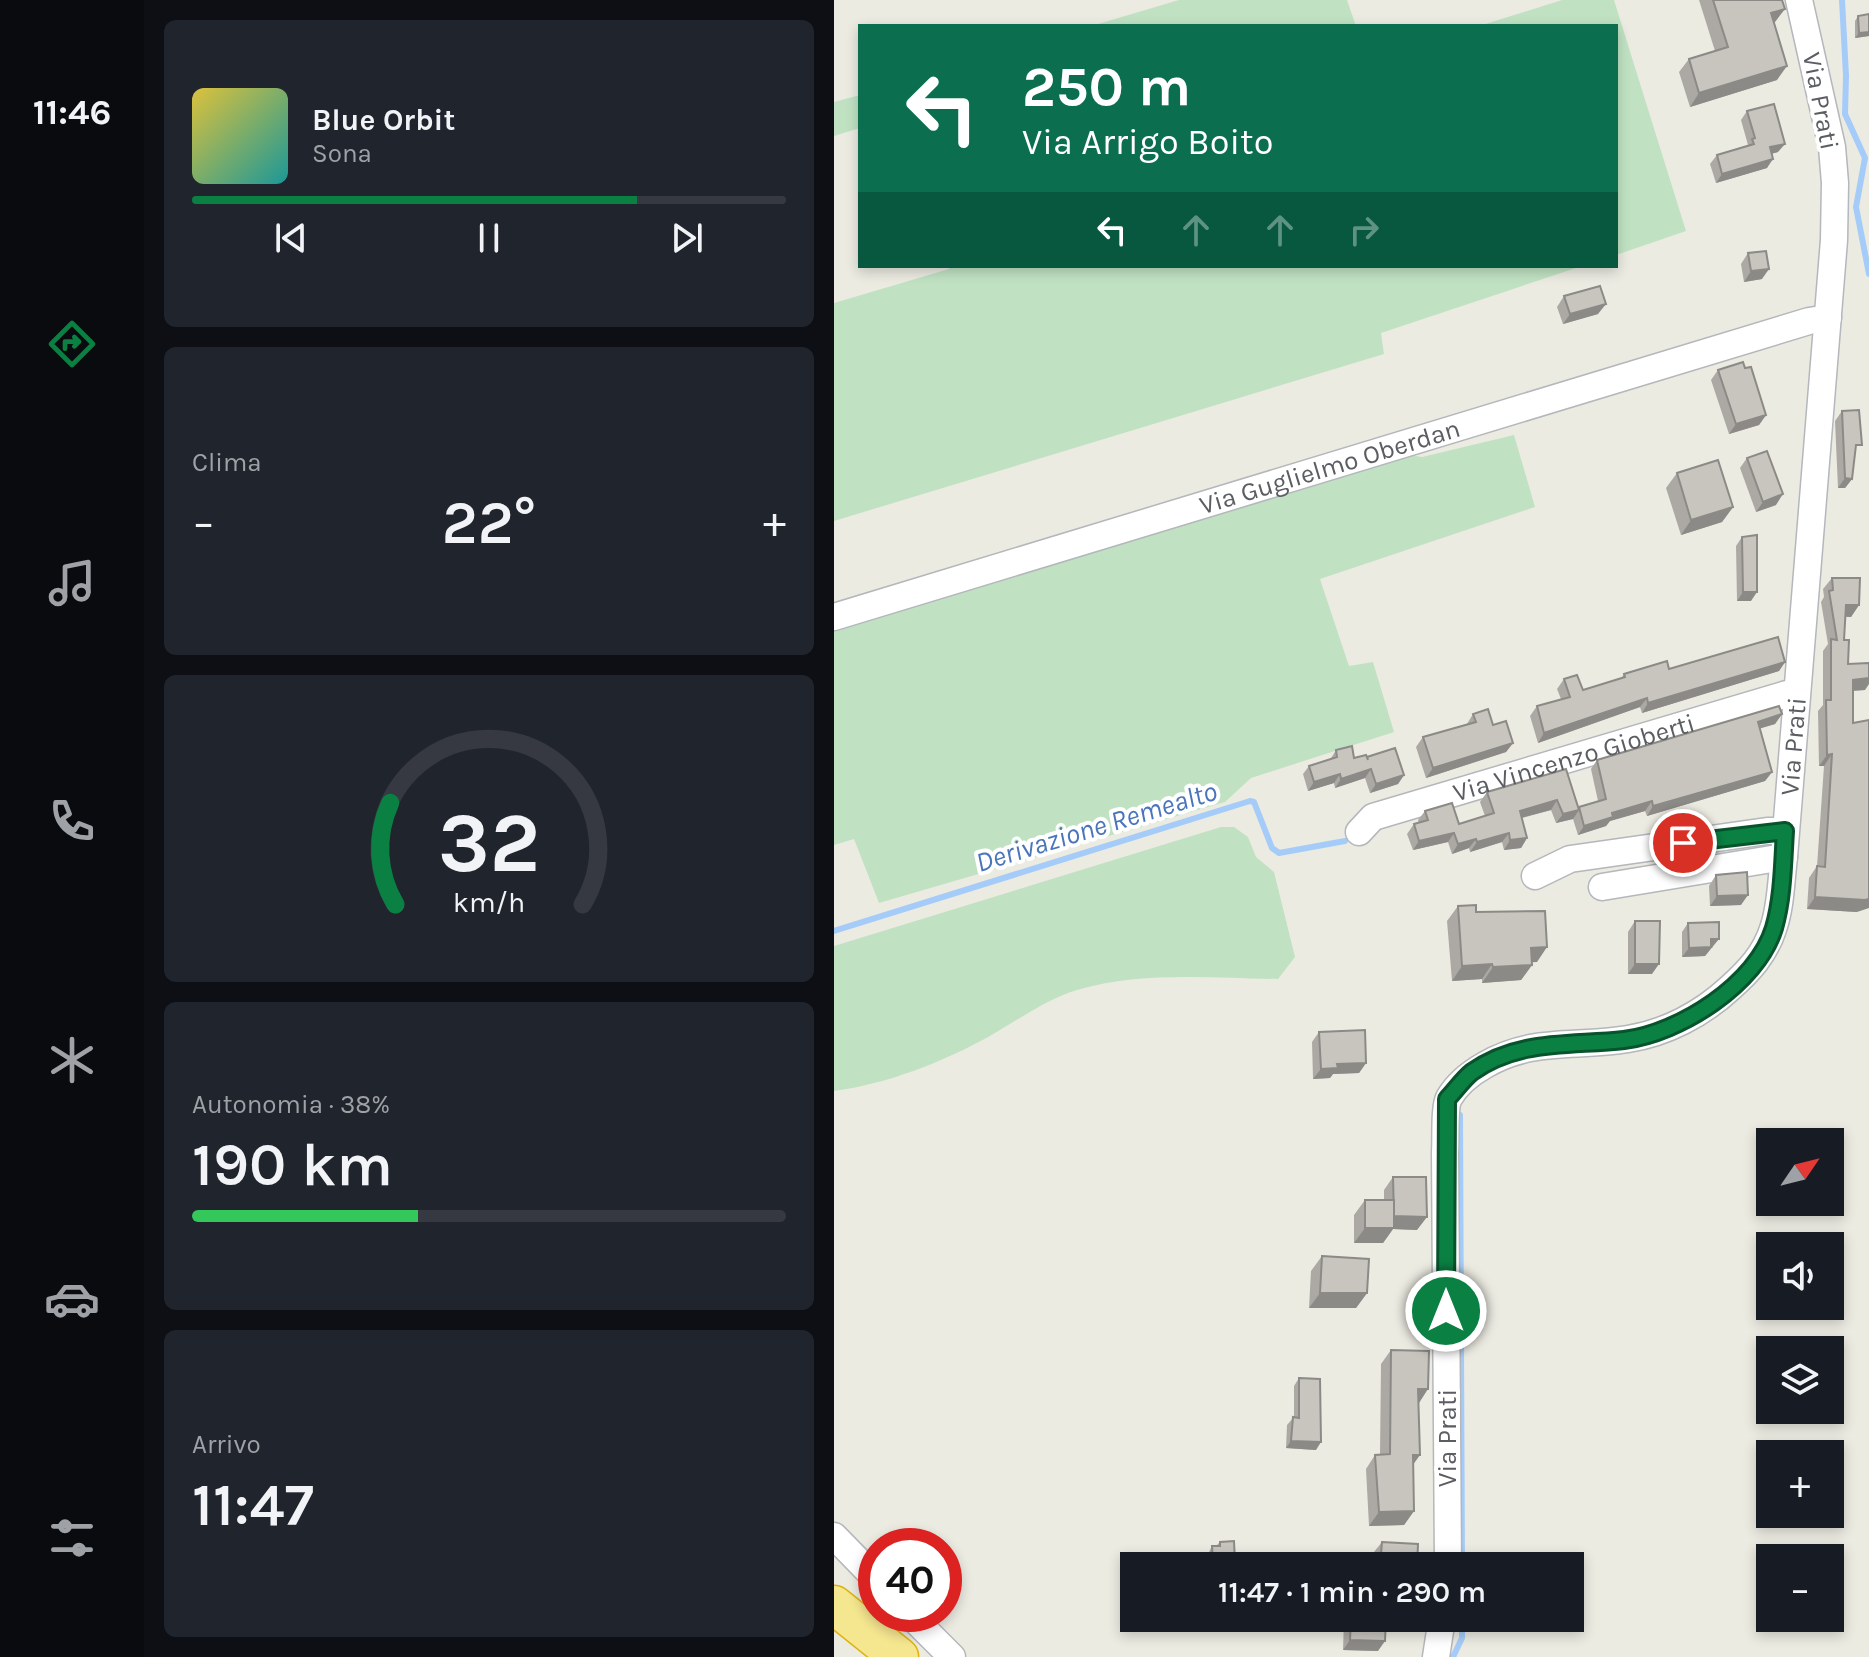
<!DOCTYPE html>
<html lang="it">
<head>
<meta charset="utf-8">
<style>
	:root { --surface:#171b24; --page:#20242c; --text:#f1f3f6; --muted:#9ea1a6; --line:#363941; --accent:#0b8043 }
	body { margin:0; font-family:Karla,sans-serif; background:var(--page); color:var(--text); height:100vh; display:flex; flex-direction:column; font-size:30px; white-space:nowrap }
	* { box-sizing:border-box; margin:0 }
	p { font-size:26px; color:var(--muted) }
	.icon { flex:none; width:44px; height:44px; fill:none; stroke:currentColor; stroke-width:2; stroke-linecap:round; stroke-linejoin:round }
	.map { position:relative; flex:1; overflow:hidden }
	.side { display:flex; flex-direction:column; gap:20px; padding:20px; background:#0d0f14; width:690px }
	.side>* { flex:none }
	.hud { position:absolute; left:24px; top:24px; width:760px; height:244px; border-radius:0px; box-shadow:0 4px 12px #0003; background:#0b6e4f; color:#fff; overflow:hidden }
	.needle { width:52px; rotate:55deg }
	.buttons { position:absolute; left:922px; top:1128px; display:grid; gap:16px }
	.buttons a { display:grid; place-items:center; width:88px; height:88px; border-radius:0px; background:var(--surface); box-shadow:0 4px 12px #0003; font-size:40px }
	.speed { position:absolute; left:24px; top:1528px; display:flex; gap:16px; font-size:40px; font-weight:700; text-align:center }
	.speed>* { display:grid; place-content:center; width:104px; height:104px; border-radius:50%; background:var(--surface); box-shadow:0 4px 12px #0003; line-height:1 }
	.speed .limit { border:12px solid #d22; background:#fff; color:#111 }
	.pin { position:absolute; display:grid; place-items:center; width:68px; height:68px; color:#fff; margin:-34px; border:4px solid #fff; border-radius:50%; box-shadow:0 2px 8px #0007 }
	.me { position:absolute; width:88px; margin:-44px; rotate:0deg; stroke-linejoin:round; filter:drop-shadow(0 0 6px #0008) }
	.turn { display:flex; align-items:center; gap:28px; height:168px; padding:0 32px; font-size:36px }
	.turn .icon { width:104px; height:104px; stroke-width:2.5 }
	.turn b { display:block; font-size:56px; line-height:68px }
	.lanes { display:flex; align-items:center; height:76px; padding:0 32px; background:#0003; justify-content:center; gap:40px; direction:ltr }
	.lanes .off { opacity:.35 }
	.big { font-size:60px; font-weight:600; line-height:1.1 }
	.side .tile { flex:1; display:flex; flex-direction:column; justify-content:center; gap:12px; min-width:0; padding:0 28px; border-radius:12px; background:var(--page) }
	.side .dial { align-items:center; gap:0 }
	.dial svg { height:208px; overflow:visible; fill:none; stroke:var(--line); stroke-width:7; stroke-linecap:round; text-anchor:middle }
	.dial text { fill:var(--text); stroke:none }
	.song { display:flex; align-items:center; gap:24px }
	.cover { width:96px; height:96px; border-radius:12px; background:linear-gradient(135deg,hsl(50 70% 55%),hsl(180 70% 35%)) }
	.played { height:8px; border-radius:4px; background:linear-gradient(90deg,var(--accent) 75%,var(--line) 75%) }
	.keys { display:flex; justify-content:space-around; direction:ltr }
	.heat { display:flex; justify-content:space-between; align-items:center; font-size:44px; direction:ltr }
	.charge { height:12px; border-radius:6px; background:linear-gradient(90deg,#34c759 38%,var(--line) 0) }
	.trip { position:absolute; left:286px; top:1552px; width:464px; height:80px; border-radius:0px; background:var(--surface); box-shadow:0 4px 12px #0003; font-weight:600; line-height:80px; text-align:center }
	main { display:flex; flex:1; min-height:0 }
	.tab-bar { display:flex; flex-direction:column; width:144px; justify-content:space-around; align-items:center; background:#090b0e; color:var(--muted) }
	.tab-bar .icon { width:56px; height:56px }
	.tab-bar .on { color:var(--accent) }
	.tab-bar b { font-size:36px; color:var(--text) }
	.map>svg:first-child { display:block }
	.green { fill:#c0e2c3 }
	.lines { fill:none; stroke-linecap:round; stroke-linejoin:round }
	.stream { stroke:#a5ccf9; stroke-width:6 }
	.minor-casing { stroke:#b4b7bb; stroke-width:29 }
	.highway-casing { stroke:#deb30f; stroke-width:41 }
	.minor { stroke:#fff; stroke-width:26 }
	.highway { stroke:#f5e690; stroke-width:38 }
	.wall { fill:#aca9a4 }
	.shaded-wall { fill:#8c8a86 }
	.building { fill:#c8c5bf; stroke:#8c8a86; stroke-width:2 }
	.route-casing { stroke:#07532c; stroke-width:20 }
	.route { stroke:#0b8043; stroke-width:14 }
	.labels { text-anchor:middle; stroke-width:8; stroke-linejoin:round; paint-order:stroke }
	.street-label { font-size:26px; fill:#5a5d62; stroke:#fff }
	.water-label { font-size:28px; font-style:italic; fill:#4a75ba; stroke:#fff }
</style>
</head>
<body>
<main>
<nav class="tab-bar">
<b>11:46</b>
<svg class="icon on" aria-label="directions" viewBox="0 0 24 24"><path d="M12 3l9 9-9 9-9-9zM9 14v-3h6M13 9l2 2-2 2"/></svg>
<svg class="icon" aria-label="music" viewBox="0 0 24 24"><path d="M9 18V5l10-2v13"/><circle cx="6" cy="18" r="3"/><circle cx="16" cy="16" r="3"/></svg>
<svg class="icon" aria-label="phone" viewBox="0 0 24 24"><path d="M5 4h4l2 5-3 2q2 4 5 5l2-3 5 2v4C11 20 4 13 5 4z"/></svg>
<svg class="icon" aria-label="climate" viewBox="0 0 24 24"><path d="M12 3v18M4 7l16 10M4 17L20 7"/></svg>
<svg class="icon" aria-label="car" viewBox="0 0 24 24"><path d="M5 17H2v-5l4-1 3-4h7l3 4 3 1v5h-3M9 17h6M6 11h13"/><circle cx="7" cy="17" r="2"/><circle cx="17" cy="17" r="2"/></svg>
<svg class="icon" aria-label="filters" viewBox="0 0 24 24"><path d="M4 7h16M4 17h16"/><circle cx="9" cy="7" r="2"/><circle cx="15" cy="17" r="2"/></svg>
</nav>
<section class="side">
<div class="tile">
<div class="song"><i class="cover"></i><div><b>Blue Orbit</b><p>Sona</p></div></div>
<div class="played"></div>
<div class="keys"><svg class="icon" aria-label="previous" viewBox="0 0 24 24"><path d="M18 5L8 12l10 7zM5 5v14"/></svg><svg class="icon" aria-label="pause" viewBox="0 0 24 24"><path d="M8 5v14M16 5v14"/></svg><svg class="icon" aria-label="next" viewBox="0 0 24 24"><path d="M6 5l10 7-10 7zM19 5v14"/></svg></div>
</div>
<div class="tile"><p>Clima</p>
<div class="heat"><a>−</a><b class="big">22°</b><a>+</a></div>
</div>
<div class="tile dial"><svg viewBox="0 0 100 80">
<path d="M14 69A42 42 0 1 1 86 69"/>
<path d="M14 69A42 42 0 0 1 12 30" stroke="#0b8043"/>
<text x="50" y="56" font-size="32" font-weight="700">32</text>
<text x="50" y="72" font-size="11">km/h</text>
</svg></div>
<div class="tile"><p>Autonomia · 38%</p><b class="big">190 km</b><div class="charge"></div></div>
<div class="tile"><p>Arrivo</p><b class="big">11:47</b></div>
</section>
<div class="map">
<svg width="1035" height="1657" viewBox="0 0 1035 1657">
	<rect width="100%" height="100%" fill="#ecebe2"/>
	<g class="green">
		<polygon points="345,0 513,0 522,26 257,26"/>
		<polygon points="728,0 780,0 852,231 782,255 782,26 645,26"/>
		<polygon points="26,95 26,128 0,136 0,102"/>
		<polygon points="115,266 748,266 547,333 550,354 0,521 0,303 115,269"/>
		<polygon points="680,435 701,507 486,579 515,666 539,662 560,732 417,778 391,802 45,903 20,839 0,845 0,624 564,453 588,457"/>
		<path d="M387 827H400L414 837 422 857 440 872 461 957 444 979C378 978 307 971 243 990 211 1000 184 1020 156 1036 109 1062 53 1084 0 1091V946Z"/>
	</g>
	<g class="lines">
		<g class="stream">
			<polyline points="1008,0 1012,76 1011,114 1031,158 1022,207 1035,274"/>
			<polyline points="0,931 416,801 420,802 438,848 445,853 511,841"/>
			<polyline points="626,1115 628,1566"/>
			<polyline points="619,1657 628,1638 628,1618"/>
		</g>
		<defs>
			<g id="minor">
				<path id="s1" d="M0 617 975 321 994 318"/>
				<path id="s2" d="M525 832 539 817 953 694H962"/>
				<polyline points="701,876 736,859 933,831 951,831"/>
				<polyline points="768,887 950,857"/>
				<polyline points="0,1536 42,1579"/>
				<path id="s3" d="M614 1566 611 1152C612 1140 610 1107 615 1098 623 1084 637 1073 651 1065 699 1037 742 1048 794 1039 832 1033 868 1014 896 988 915 971 931 954 939 929 947 907 947 880 950 857L1000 240 1001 183 998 147 965 0"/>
				<polyline points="75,1614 118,1657"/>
				<polyline points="602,1657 608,1618"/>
			</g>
			<polyline id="highway" points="0,1605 65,1657"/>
		</defs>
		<use href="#minor" class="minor-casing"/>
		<use href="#highway" class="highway-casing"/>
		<use href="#minor" class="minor"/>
		<use href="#highway" class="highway"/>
	</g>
	<g class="wall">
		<polygon points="865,0 948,0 941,22 940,23 943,80 856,107 845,72 855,59 881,51"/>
		<polygon points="1024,16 1035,36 1021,38 1021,21"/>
		<polygon points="913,111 944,152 937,154 933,168 882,183 876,164 883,155 914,145 907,120"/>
		<polygon points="914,253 928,279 910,282 907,264"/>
		<polygon points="730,296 764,314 729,324 723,307"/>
		<polygon points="911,368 932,415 925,425 895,434 877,380 884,370"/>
		<polygon points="1008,411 1021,454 1018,479 1011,488 1004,488 1001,421"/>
		<polygon points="913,458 942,505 922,512 906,468"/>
		<polygon points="843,473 899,507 888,522 847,535 832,488"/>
		<polygon points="908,537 917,601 903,601 902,546"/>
		<polygon points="998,578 1025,605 1017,617 1011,617 1010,640 1014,664 1031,690 1019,691 1023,912 973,909 975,878 983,866 990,766 985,766 984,711 989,705 989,651 994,644 987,602 990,597 989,589"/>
		<polygon points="951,662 945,671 808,713 806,707 704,743 696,716 703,706 727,699 723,689 730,679 749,690 787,679 790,674 835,669"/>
		<polygon points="639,714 659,725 679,743 672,752 592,778 582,747 589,737 633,724"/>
		<polygon points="948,714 941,724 926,728 938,772 931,781 813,816 811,811 776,821 772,826 744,835 739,819 722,823 717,810 688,818 693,838 687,848 670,850 668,842 636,852 635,848 618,854 614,842 579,850 573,834 580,824 585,823 584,820 591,811 625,824 651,816 646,802 653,792 732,769 745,808 764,801 757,769 763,760"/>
		<polygon points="502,750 520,758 533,757 570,775 564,784 536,793 531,778 501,788 500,783 474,791 469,774 475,766 496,760"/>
		<polygon points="882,875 907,905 876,906 875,886"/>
		<polygon points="624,906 642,912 703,962 698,962 698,965 687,980 648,983 648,979 618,981 613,921"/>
		<polygon points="801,921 818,974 794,974 794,932"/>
		<polygon points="854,923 879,948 877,948 871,956 848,957 848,932"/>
		<polygon points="485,1032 532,1063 525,1073 499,1074 496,1078 479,1079 478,1042"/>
		<polygon points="559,1177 583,1230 559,1229 549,1243 520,1243 520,1215 531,1200 550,1200 550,1190"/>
		<polygon points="488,1256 533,1293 522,1308 475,1308 477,1271"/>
		<polygon points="557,1350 585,1403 579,1464 580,1511 570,1525 535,1526 532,1469 541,1455 546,1455 547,1364"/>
		<polygon points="465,1378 482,1450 452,1448 453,1425 460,1417 460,1386"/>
		<polygon points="386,1542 401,1562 398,1566 375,1566 375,1552 378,1546 382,1546"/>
		<polygon points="548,1542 583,1566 539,1566 540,1552"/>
		<polygon points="510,1618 552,1618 544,1651 509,1650"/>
	</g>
	<g class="shaded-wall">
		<polygon points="951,9 941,22 927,27 937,13"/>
		<polygon points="1035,32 1035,36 1021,38 1025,33"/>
		<polygon points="953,66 943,80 856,107 865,93"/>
		<polygon points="951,144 944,152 929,156 936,147"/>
		<polygon points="939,159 933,168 882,183 888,174"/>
		<polygon points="935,269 928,279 910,282 917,271"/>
		<polygon points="772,304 764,314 729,324 736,314"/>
		<polygon points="932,415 925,425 895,434 902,424"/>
		<polygon points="1011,478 1018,479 1011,488 1004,488"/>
		<polygon points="949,494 942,505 922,512 929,502"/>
		<polygon points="899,507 888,522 847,535 857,520"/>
		<polygon points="909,592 923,592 917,601 903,601"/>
		<polygon points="1012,605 1025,605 1017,617 1004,616"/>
		<polygon points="951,662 945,671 808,713 814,703"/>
		<polygon points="1035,678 1035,684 1031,690 1011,691 1019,680"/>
		<polygon points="813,698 806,707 704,743 710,733"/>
		<polygon points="948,714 941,724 918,731 924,722"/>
		<polygon points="679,743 672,752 592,778 599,768"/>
		<polygon points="998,754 990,766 985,766 993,755"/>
		<polygon points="537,769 531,778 501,788 507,779"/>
		<polygon points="938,772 931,781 813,816 819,806"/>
		<polygon points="506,774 500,783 474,791 480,782"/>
		<polygon points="570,775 564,784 536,793 542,784"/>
		<polygon points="723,800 717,810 679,820 686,811"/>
		<polygon points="818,801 811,811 776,821 772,826 744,835 750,826 778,813"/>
		<polygon points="745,810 739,819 722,823 729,814"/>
		<polygon points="620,833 614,842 579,850 585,841"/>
		<polygon points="675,833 668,842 636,852 643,842"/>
		<polygon points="693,838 687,848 670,850 676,840"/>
		<polygon points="642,839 635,848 618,854 624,844"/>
		<polygon points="914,895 907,905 876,906 883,896"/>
		<polygon points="981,897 1035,899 1035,908 1023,912 973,909"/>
		<polygon points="877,939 885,939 871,956 848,957 855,948"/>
		<polygon points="713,947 703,962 686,963 697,948"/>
		<polygon points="658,964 648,979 618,981 628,966"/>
		<polygon points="801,964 825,964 818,974 794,974"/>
		<polygon points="698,965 687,980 648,983 659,967"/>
		<polygon points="532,1063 525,1073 499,1074 496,1078 479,1079 487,1069 503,1064"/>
		<polygon points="559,1216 593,1217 583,1230 559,1229 549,1243 520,1243 531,1228"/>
		<polygon points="486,1293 533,1293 522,1308 475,1308"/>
		<polygon points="584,1389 594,1389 585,1403"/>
		<polygon points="457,1441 487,1442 482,1450 452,1448"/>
		<polygon points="579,1455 586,1455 576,1469"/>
		<polygon points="580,1511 570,1525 535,1526 545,1512"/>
		<polygon points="379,1562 401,1562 398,1566 376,1566"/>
		<polygon points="465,1618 490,1618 488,1620 464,1619"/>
		<polygon points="516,1640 551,1641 544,1651 509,1650"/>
	</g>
	<g class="building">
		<polygon points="879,0 948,0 951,9 937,13 953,66 865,93 855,59 894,47"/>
		<polygon points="1035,14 1035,32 1025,33 1024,16"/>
		<polygon points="940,104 951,144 936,147 939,159 888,174 883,155 920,144 918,139 921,138 913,111"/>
		<polygon points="932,251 935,269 917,271 914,253"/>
		<polygon points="766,286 772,304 736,314 730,296"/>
		<polygon points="909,362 911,368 917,367 932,415 902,424 884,370"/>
		<polygon points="1025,410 1028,445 1022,445 1018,479 1011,478 1008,411"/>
		<polygon points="933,451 949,494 929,502 913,458"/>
		<polygon points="884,460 899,507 857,520 843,473"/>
		<polygon points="923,535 923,592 909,592 908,537"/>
		<polygon points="998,578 1026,578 1025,605 1012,605 1010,640 1015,640 1014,664 1035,663 1035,678 1019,680 1019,723 1035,720 1035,899 1031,900 981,897 983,866 991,867 998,754 993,755 992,700 997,700 997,639 1003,640 995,591 999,590"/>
		<polygon points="944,637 951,662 814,703 813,698 710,733 703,706 736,697 730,679 743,675 749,690 791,677 790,674 833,661 835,669"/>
		<polygon points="945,706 948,714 924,722 938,772 819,806 818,801 778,813 779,817 750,826 745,807 772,799 763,760"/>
		<polygon points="654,709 659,725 672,721 679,743 599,768 589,737 642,722 639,714"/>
		<polygon points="518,746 520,758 532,755 534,760 533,757 561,748 570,775 542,784 537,769 507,779 506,774 480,782 475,766 503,757 502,750"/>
		<polygon points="732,769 745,810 729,814 723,800 686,811 693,838 676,840 675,833 643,842 642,839 624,844 620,833 585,841 580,824 594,820 591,811 618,803 625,824 660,813 653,792"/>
		<polygon points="913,872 914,895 883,896 882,875"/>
		<polygon points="642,905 642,912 711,911 713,947 697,948 698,965 659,967 658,964 628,966 624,906"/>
		<polygon points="801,921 826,921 825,964 801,964"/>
		<polygon points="885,922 885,939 877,939 877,947 855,948 854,923"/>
		<polygon points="531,1030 532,1063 503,1064 504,1068 487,1069 485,1032"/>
		<polygon points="559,1177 592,1177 593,1217 560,1216"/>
		<rect x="531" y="1200" width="29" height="28"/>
		<polygon points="488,1256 535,1259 533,1293 486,1293"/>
		<polygon points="557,1350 595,1351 594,1389 584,1389 586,1455 579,1455 580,1511 545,1512 541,1455 556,1454"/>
		<polygon points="465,1378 486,1379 487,1442 457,1441 459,1417 465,1418"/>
		<polygon points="400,1541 401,1562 379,1562 378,1546 386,1546 386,1542"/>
		<polygon points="548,1542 584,1544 583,1566 546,1566"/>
		<polygon points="517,1618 552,1618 551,1641 516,1640"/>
	</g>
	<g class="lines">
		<defs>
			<path id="route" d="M612 1311 613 1099C621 1091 629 1079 638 1072 685 1039 736 1046 790 1040 846 1033 923 984 940 928 949 897 949 862 951 831L849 843"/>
		</defs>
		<use href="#route" class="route-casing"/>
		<use href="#route" class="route"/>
	</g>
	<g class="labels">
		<g class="street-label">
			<text transform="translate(987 101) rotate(79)" y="9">Via Prati</text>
			<text dy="9" stroke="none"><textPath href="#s1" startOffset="518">Via Guglielmo Oberdan</textPath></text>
			<text dy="9" stroke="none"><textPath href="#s3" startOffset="1038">Via Prati</textPath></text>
			<text dy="9" stroke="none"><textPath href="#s2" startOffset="230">Via Vincenzo Gioberti</textPath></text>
			<text transform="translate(613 1438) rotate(-90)" y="9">Via Prati</text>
		</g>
		<g class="water-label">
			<text transform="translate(262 826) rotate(-17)" y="10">Derivazione Remealto</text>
		</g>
	</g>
</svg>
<div class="buttons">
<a><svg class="needle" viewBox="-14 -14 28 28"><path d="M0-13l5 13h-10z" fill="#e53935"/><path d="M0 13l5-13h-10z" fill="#9ea1a6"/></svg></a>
<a><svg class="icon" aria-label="sound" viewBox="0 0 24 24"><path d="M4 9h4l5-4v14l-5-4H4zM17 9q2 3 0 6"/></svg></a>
<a><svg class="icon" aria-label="layers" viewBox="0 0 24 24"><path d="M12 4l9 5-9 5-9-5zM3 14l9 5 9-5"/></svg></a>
<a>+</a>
<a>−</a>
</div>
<div class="speed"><div class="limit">40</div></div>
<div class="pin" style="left:849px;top:843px;background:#d93025"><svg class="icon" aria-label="arrive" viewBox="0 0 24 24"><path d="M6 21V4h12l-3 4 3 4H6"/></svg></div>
<svg class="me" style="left:612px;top:1311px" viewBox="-20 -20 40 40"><circle r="17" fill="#0b8043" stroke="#fff" stroke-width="3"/><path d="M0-11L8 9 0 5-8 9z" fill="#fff"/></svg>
<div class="trip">11:47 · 1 min · 290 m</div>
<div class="hud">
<div class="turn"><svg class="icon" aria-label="left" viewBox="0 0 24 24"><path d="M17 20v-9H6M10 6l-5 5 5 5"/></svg><div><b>250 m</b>Via Arrigo Boito</div></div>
<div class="lanes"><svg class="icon" aria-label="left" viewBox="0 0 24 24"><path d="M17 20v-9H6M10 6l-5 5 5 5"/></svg><svg class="icon off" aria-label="ahead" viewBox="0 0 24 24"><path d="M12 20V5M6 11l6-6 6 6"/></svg><svg class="icon off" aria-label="ahead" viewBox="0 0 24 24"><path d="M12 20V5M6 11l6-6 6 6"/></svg><svg class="icon off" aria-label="right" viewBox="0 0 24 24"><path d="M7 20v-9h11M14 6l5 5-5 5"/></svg></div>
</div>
</div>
</main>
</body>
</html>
